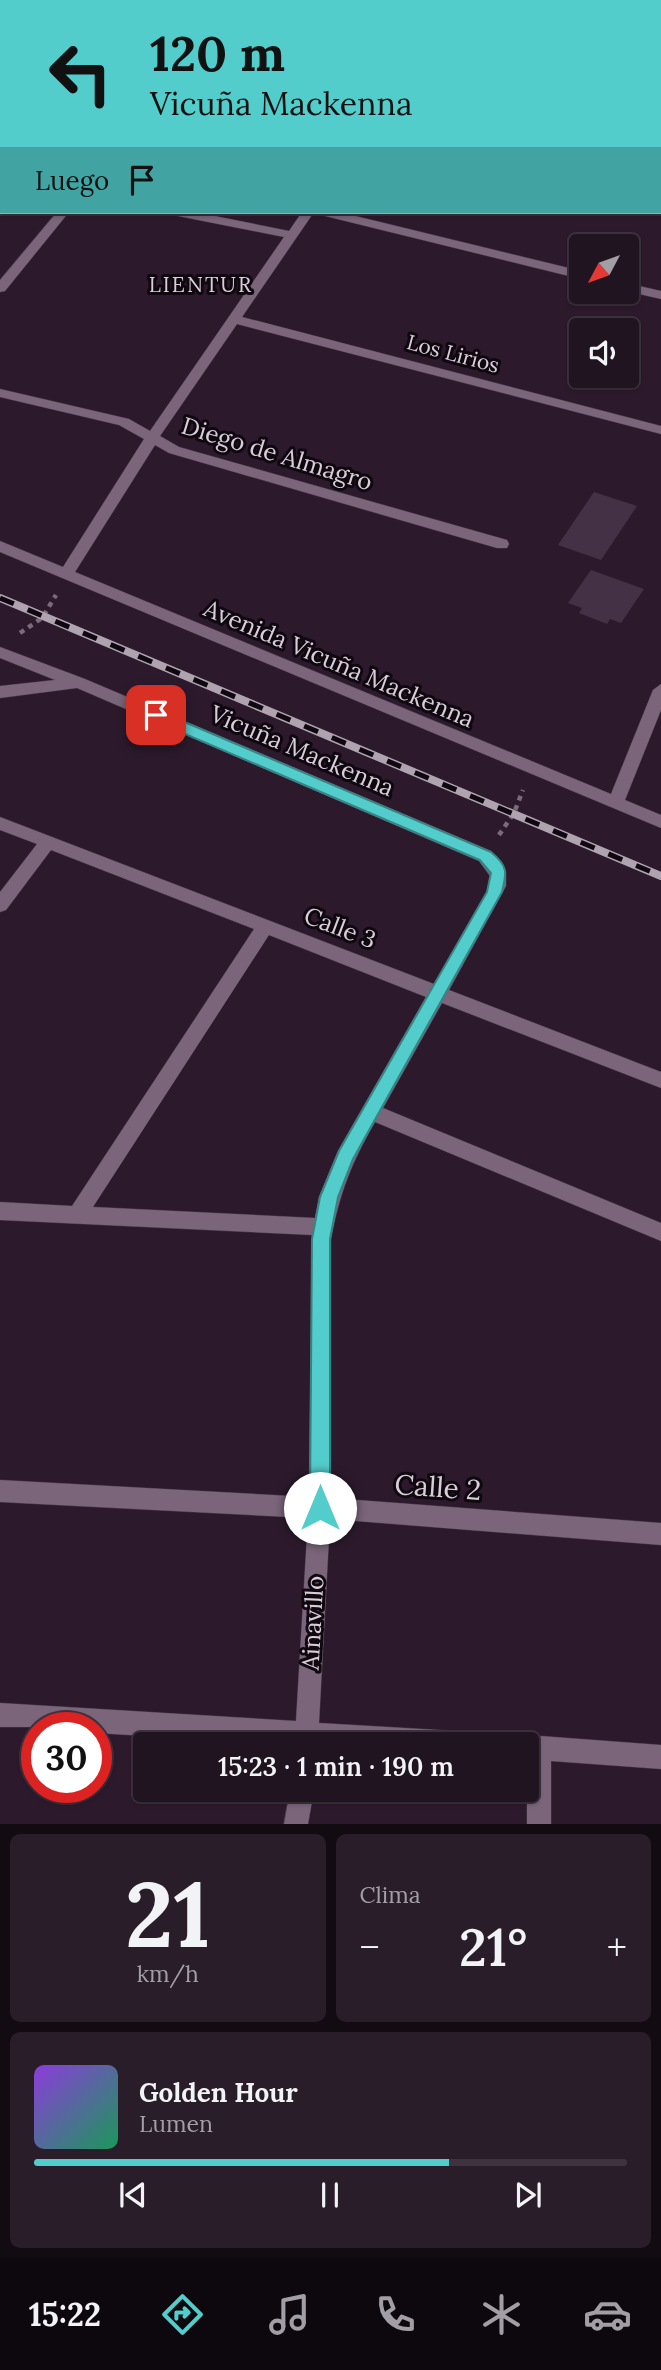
<!DOCTYPE html>
<html lang="es">
<head>
<meta charset="utf-8">
<style>
	:root { --surface:#211421; --page:#291d2a; --text:#f1f3f6; --muted:#a29ea5; --line:#3e333f; --accent:#53cdcb }
	body { margin:0; font-family:Lora,serif; background:var(--page); color:var(--text); height:100vh; display:flex; flex-direction:column; font-size:26px; white-space:nowrap }
	* { box-sizing:border-box; margin:0 }
	p { font-size:23px; color:var(--muted) }
	.icon { flex:none; width:38px; height:38px; fill:none; stroke:currentColor; stroke-width:2; stroke-linecap:round; stroke-linejoin:round }
	.map { position:relative; height:1824px; overflow:hidden }
	.drawer { display:flex; flex-direction:column; gap:10px; padding:10px; background:#120b12; flex:1 }
	.drawer>* { flex:none }
	.top-card { position:absolute; left:0px; top:0px; width:662px; height:214px; box-shadow:0 2px 5px #0004,0 0 0 2px var(--line); background:#53cdcb; color:#111; overflow:hidden }
	.needle { width:46px; rotate:229deg }
	.controls { position:absolute; left:569px; top:234px; display:grid; gap:14px }
	.controls a { display:grid; place-items:center; width:70px; height:70px; border-radius:7px; background:var(--surface); box-shadow:0 2px 5px #0004,0 0 0 2px var(--line); font-size:35px }
	.speed { position:absolute; left:21px; top:1712px; display:flex; gap:14px; font-size:35px; font-weight:700; text-align:center }
	.speed>* { display:grid; place-content:center; width:91px; height:91px; border-radius:50%; background:var(--surface); box-shadow:0 2px 5px #0004,0 0 0 2px var(--line); line-height:1 }
	.speed .limit { border:10px solid #d22; background:#fff; color:#111 }
	.pin { position:absolute; display:grid; place-items:center; width:60px; height:60px; color:#fff; margin:-30px; border-radius:14px; box-shadow:0 4px 10px #0006 }
	.me { position:absolute; width:77px; margin:-38px; rotate:0deg; stroke-linejoin:round; filter:drop-shadow(0 0 5px #0008) }
	.turn { display:flex; align-items:center; gap:24px; height:147px; padding:0 35px; font-size:32px }
	.turn .icon { width:91px; height:91px; stroke-width:2.5 }
	.turn b { display:block; font-size:49px; line-height:60px }
	.then { display:flex; align-items:center; height:66px; padding:0 35px; background:#0003; gap:14px; font-size:26px }
	.big { font-size:52px; font-weight:600; line-height:1.1 }
	.drawer .tile { flex:1; display:flex; flex-direction:column; justify-content:center; gap:10px; min-width:0; padding:0 24px; border-radius:10px; background:var(--page) }
	.drawer .dial { align-items:center; gap:0 }
	.dial b { font-size:91px; line-height:1 }
	.song { display:flex; align-items:center; gap:21px }
	.cover { width:84px; height:84px; border-radius:10px; background:linear-gradient(135deg,hsl(270 70% 55%),hsl(150 70% 35%)) }
	.played { height:7px; border-radius:4px; background:linear-gradient(90deg,var(--accent) 70%,var(--line) 70%) }
	.keys { display:flex; justify-content:space-around; direction:ltr }
	.heat { display:flex; justify-content:space-between; align-items:center; font-size:38px; direction:ltr }
	.drawer .tiles { flex:1; display:grid; gap:10px; grid-template-columns:1fr 1fr }
	.tile:last-child { grid-column:span 2 }
	.trip { position:absolute; left:133px; top:1732px; width:406px; height:70px; border-radius:7px; background:var(--surface); box-shadow:0 2px 5px #0004,0 0 0 2px var(--line); font-weight:600; line-height:70px; text-align:center }
	.menu { display:flex; height:112px; justify-content:space-around; align-items:center; background:#0d080d; color:var(--muted) }
	.menu .icon { width:49px; height:49px }
	.menu .current { color:var(--accent) }
	.menu b { font-size:32px; color:var(--text) }
	.map>svg:first-child { display:block }
	.building { fill:#443145 }
	.lines { fill:none; stroke-linecap:round; stroke-linejoin:round }
	.minor-casing { stroke:#463847; stroke-width:1 }
	.path-far1 { stroke:#7a6a7a; stroke-width:3.5; stroke-dasharray:3.5 3.5; stroke-linecap:butt }
	.path { stroke:#7a6a7a; stroke-width:4.5; stroke-dasharray:5 5; stroke-linecap:butt }
	.minor { fill:#7a657a; fill-rule:evenodd }
	.rail-casing { stroke:#b0a3b0; stroke-width:8 }
	.rail { stroke:#0f0810; stroke-width:5; stroke-dasharray:15; stroke-linecap:butt }
	.route { fill:#53cdcb; stroke:#368584; stroke-width:2 }
	.labels { text-anchor:middle; stroke-width:6; stroke-linejoin:round; paint-order:stroke }
	.far-neighbourhood-label { font-size:21px; letter-spacing:2px; fill:#d9cdd9; stroke:#0f0810 }
	.far-street-label { font-size:21px; fill:#d9cdd9; stroke:#0f0810 }
	.street-label { font-size:24px; fill:#d9cdd9; stroke:#0f0810 }
	.near-street-label { font-size:28px; fill:#d9cdd9; stroke:#0f0810 }
</style>
</head>
<body>
<div class="map">
<svg width="661" height="1824" viewBox="0 0 661 1824">
	<rect width="100%" height="100%" fill="#2c1a2c"/>
	<g class="building">
		<polygon points="594,492 637,506 601,560 558,545"/>
		<polygon points="591,570 644,589 621,623 610,619 607,624 579,613 582,608 568,603"/>
	</g>
	<g class="lines">
		<defs>
			<g id="minor">
				<polygon points="453,0 468,0 468,1 454,2"/>
				<polygon points="565,0 576,0 564,2"/>
				<polygon points="627,0 637,0 626,2"/>
				<polygon points="0,1 6,2 2,2 2,7"/>
				<rect x="0" y="79" width="2" height="6"/>
				<polygon points="660,108 661,108 661,116 660,115"/>
				<rect x="660" y="136" width="1" height="8"/>
				<rect x="0" y="172" width="2" height="8"/>
				<polygon points="57,212 69,212 5,291 0,292 0,280"/>
				<polygon points="172,212 195,212 289,231 302,212 314,212 242,317 661,426 661,434 237,324 160,436 179,447 507,540 509,544 507,548 497,548 169,453 155,445 75,572 611,794 653,690 661,684 661,710 625,800 661,815 661,828 0,552 0,541 63,567 144,439 119,425 0,397 0,389 129,419 150,431 284,237 178,216"/>
				<polygon points="319,212 339,212 581,271 581,279 321,215"/>
				<polygon points="626,283 661,291 661,299 626,291"/>
				<path d="M0 647 85 679 491 851 506 872V886L449 990 661 1072V1088L442 1003 383 1108 661 1223V1241L375 1122C351 1164 340 1192 331 1239V1498L661 1523V1545L330 1519 319 1723 490 1733 498 1737 502 1745H294L96 1733V1727H0V1703L296 1721 308 1518 0 1502V1480L309 1497 312 1235 0 1220V1202L72 1206 254 929 51 850 6 910 0 912V892L37 844 0 830V817L434 984 487 891 490 876 479 861 77 688 0 698V686L55 680 0 658ZM269 935 426 997 338 1151 319 1197 315 1218 93 1207Z"/>
				<polygon points="527,1735 661,1745 661,1769 551,1761 551,1824 527,1824 527,1745 516,1745 519,1739"/>
				<polygon points="290,1790 314,1790 308,1824 284,1824"/>
			</g>
		</defs>
		<use href="#minor" class="minor-casing"/>
		<polyline class="path-far1" points="336,2 338,0"/>
		<g class="path">
			<polyline points="20,633 42,618 56,595"/>
			<polyline points="499,835 514,813 523,790"/>
		</g>
		<use href="#minor" class="minor"/>
		<defs>
			<polyline id="rail" points="0,598 661,876"/>
		</defs>
		<use href="#rail" class="rail-casing"/>
		<use href="#rail" class="rail"/>
	</g>
	<path class="route" d="M156 710 491 852C508 866 507 872 502 892L353 1159 338 1197 330 1239V1508L327 1515 320 1518 313 1515 310 1508 312 1239 320 1197 339 1151 487 892 491 873 480 860 150 719 148 715 150 711Z"/>
	<g class="labels">
		<g class="far-neighbourhood-label">
			<text x="201" y="292">LIENTUR</text>
		</g>
		<g class="far-street-label">
			<text transform="translate(453 354) rotate(15)" y="7">Los Lirios</text>
		</g>
		<g class="street-label">
			<text transform="translate(277 454) rotate(17)" y="8">Diego de Almagro</text>
			<text transform="translate(339 664) rotate(23)" y="8">Avenida Vicuña Mackenna</text>
			<text transform="translate(302 751) rotate(23)" y="8">Vicuña Mackenna</text>
			<text transform="translate(340 928) rotate(21)" y="8">Calle 3</text>
			<text transform="translate(313 1623) rotate(-87)" y="8">Ainavillo</text>
		</g>
		<g class="near-street-label">
			<text transform="translate(438 1487) rotate(4)" y="10">Calle 2</text>
		</g>
	</g>
</svg>
<div class="controls">
<a><svg class="needle" viewBox="-14 -14 28 28"><path d="M0-13l5 13h-10z" fill="#e53935"/><path d="M0 13l5-13h-10z" fill="#a29ea5"/></svg></a>
<a><svg class="icon" aria-label="sound" viewBox="0 0 24 24"><path d="M4 9h4l5-4v14l-5-4H4zM17 9q2 3 0 6"/></svg></a>
</div>
<div class="speed"><div class="limit">30</div></div>
<div class="pin" style="left:156px;top:715px;background:#d93025"><svg class="icon" aria-label="arrive" viewBox="0 0 24 24"><path d="M6 21V4h12l-3 4 3 4H6"/></svg></div>
<svg class="me" style="left:320px;top:1508px" viewBox="-20 -20 40 40"><circle r="19" fill="#fff"/><path d="M0-13L10 11 0 6-10 11z" fill="#53cdcb"/></svg>
<div class="trip">15:23 · 1 min · 190 m</div>
<div class="top-card">
<div class="turn"><svg class="icon" aria-label="left" viewBox="0 0 24 24"><path d="M17 20v-9H6M10 6l-5 5 5 5"/></svg><div><b>120 m</b>Vicuña Mackenna</div></div>
<div class="then">Luego<svg class="icon" aria-label="arrive" viewBox="0 0 24 24"><path d="M6 21V4h12l-3 4 3 4H6"/></svg></div>
</div>
</div>
<section class="drawer">
<div class="tiles">
<div class="tile dial"><b>21</b><p>km/h</p></div>
<div class="tile"><p>Clima</p>
<div class="heat"><a>−</a><b class="big">21°</b><a>+</a></div>
</div>
<div class="tile">
<div class="song"><i class="cover"></i><div><b>Golden Hour</b><p>Lumen</p></div></div>
<div class="played"></div>
<div class="keys"><svg class="icon" aria-label="previous" viewBox="0 0 24 24"><path d="M18 5L8 12l10 7zM5 5v14"/></svg><svg class="icon" aria-label="pause" viewBox="0 0 24 24"><path d="M8 5v14M16 5v14"/></svg><svg class="icon" aria-label="next" viewBox="0 0 24 24"><path d="M6 5l10 7-10 7zM19 5v14"/></svg></div>
</div>
</div>
</section>
<nav class="menu">
<b>15:22</b>
<svg class="icon current" aria-label="directions" viewBox="0 0 24 24"><path d="M12 3l9 9-9 9-9-9zM9 14v-3h6M13 9l2 2-2 2"/></svg>
<svg class="icon" aria-label="music" viewBox="0 0 24 24"><path d="M9 18V5l10-2v13"/><circle cx="6" cy="18" r="3"/><circle cx="16" cy="16" r="3"/></svg>
<svg class="icon" aria-label="phone" viewBox="0 0 24 24"><path d="M5 4h4l2 5-3 2q2 4 5 5l2-3 5 2v4C11 20 4 13 5 4z"/></svg>
<svg class="icon" aria-label="climate" viewBox="0 0 24 24"><path d="M12 3v18M4 7l16 10M4 17L20 7"/></svg>
<svg class="icon" aria-label="car" viewBox="0 0 24 24"><path d="M5 17H2v-5l4-1 3-4h7l3 4 3 1v5h-3M9 17h6M6 11h13"/><circle cx="7" cy="17" r="2"/><circle cx="17" cy="17" r="2"/></svg>
</nav>
</body>
</html>
